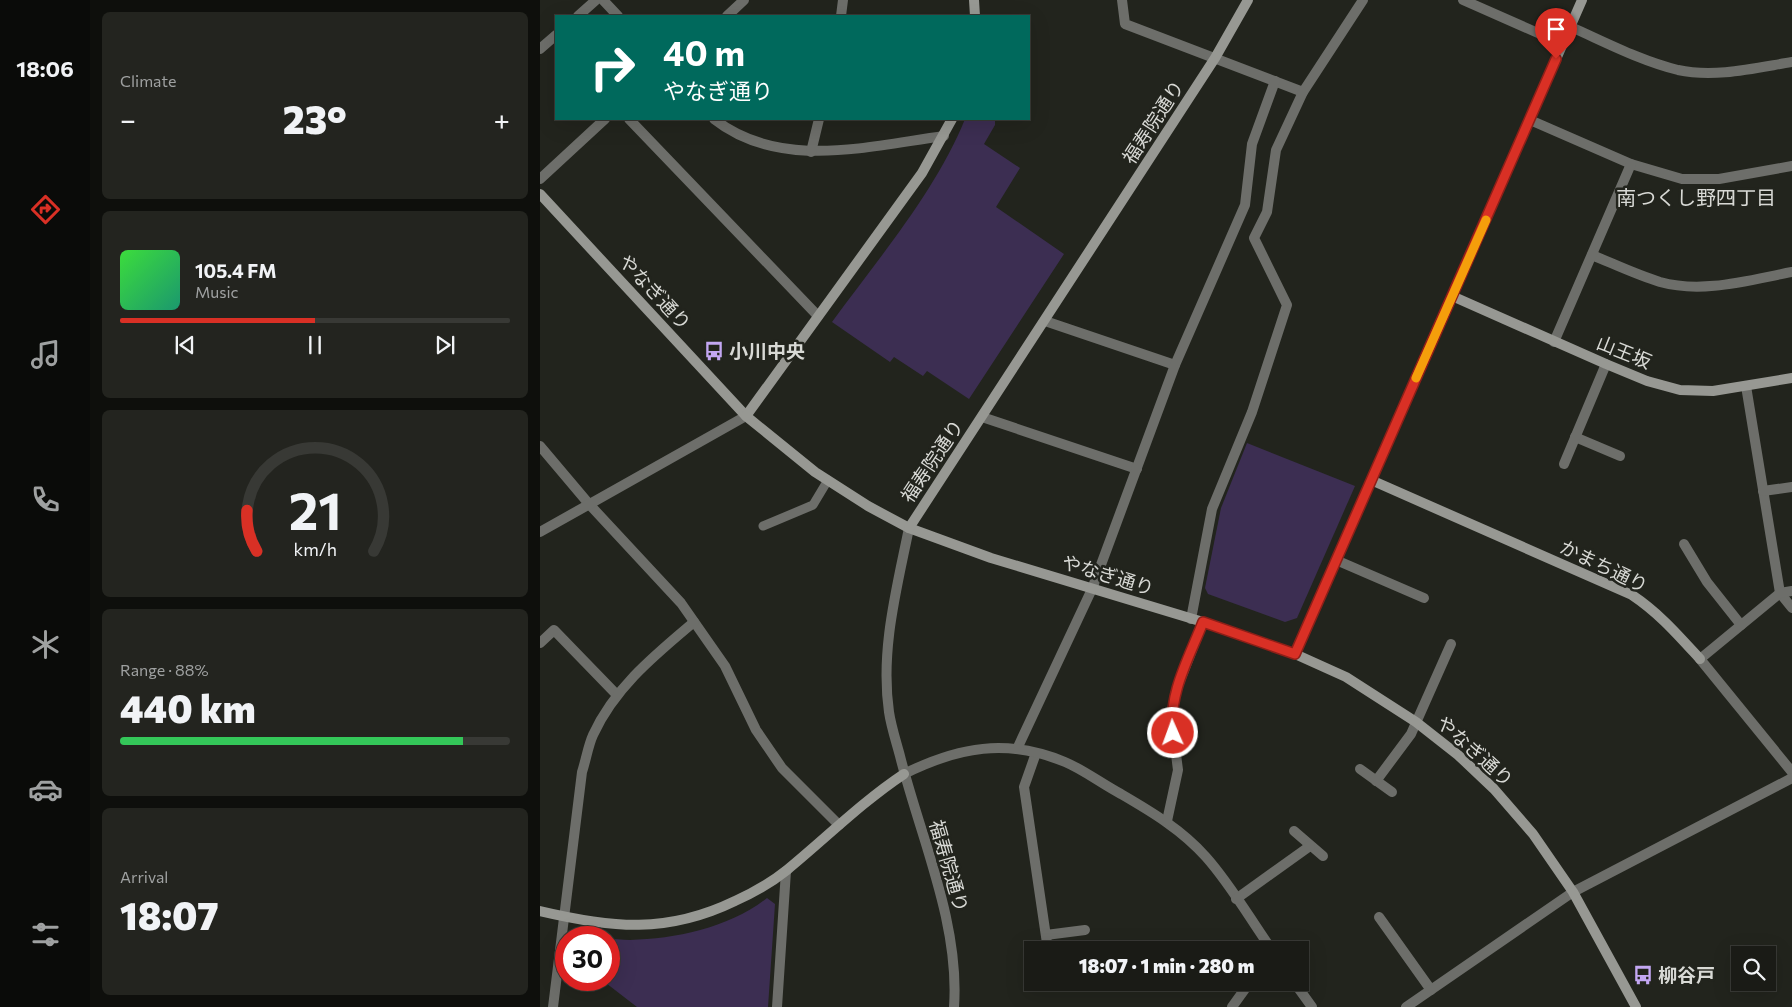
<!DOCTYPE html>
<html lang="en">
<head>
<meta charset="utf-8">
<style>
	:root { --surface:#1a1b16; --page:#23241f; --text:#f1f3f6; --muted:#9fa1a1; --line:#383935; --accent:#d93025 }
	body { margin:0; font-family:Commissioner,"Noto Sans JP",sans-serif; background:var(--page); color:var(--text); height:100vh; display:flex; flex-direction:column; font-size:19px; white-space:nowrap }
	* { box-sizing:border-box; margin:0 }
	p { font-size:16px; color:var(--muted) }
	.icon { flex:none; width:28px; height:28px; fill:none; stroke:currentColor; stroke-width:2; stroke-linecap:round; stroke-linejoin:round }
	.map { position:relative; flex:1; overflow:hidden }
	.side { display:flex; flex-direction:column; gap:12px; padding:12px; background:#0e0f0c; width:450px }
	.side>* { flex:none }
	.banner { position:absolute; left:15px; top:15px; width:475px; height:105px; border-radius:0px; box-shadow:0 5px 20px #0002,0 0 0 1px var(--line); background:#00695c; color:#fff; overflow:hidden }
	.buttons { position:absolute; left:1191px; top:946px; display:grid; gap:10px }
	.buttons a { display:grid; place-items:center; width:45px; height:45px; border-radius:0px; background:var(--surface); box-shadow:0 5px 20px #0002,0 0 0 1px var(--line); font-size:25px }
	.speed { position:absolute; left:15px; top:926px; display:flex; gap:10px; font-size:25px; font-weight:700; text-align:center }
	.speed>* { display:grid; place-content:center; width:65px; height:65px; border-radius:50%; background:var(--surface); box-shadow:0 5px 20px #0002,0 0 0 1px var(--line); line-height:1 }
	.speed .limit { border:8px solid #d22; background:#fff; color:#111 }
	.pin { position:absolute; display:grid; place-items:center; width:42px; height:42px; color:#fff; margin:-51px -21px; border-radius:50% 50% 50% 0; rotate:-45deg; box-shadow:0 0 5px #0007 }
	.pin .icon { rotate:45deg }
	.me { position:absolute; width:55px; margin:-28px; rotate:358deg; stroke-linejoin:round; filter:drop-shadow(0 0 4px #0008) }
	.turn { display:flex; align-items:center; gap:18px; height:105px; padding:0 25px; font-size:22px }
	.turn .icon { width:65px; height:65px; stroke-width:2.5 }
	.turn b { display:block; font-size:35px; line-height:42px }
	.big { font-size:38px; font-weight:800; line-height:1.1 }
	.side .card { flex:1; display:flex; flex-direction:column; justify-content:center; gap:8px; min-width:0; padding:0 18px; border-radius:8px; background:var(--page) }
	.side .dial { align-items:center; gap:0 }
	.dial svg { height:130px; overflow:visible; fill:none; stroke:var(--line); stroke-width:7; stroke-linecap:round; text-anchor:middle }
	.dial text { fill:var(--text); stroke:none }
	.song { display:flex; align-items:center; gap:15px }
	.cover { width:60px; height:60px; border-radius:8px; background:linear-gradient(135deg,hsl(120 70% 55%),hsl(160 70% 35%)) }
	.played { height:5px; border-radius:2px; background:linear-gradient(90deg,var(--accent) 50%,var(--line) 50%) }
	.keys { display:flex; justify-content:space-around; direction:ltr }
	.heat { display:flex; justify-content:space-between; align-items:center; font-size:28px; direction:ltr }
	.charge { height:8px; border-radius:4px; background:linear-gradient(90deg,#34c759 88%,var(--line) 0) }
	.trip { position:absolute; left:484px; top:941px; width:285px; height:50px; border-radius:0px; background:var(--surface); box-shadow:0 5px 20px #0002,0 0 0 1px var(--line); font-weight:800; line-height:50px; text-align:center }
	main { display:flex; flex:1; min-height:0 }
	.menu { display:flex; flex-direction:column; width:90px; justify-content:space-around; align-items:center; background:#0a0b09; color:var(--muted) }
	.menu .icon { width:35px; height:35px }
	.menu .selected { color:var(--accent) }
	.menu b { font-size:22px; color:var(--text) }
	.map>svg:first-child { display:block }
	.green { fill:#3c2e52 }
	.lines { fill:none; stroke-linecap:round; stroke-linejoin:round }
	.lane { stroke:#6d6e6a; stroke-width:9 }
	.street { stroke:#6d6e6a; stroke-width:10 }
	.secondary { stroke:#979893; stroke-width:10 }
	.route-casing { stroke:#8d1f18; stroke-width:12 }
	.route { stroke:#d93025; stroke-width:9 }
	.slow { stroke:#f59e0b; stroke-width:9 }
	.labels { text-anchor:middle; stroke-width:5; stroke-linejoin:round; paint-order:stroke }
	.street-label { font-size:19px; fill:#d8d9d5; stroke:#22241d }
	.poi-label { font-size:19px; font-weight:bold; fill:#d8d9d5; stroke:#22241d; text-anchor:start }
	.neighbourhood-label { font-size:20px; fill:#d8d9d5; stroke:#22241d }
</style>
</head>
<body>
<main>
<nav class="menu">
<b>18:06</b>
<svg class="icon selected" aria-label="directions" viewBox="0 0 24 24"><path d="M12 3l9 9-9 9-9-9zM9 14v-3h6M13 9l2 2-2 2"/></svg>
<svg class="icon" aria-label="music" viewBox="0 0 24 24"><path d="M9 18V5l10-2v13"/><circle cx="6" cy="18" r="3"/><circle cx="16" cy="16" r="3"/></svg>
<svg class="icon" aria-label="phone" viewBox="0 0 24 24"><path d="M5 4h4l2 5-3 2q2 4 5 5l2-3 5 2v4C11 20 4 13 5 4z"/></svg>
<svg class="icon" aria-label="climate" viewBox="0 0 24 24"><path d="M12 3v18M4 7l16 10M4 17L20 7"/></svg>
<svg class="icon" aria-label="car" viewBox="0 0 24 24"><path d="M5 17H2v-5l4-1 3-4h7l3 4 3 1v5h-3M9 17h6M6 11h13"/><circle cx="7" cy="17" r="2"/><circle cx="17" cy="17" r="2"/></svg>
<svg class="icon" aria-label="filters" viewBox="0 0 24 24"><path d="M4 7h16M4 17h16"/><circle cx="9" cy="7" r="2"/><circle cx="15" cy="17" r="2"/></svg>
</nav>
<section class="side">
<div class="card"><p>Climate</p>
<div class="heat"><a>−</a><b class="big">23°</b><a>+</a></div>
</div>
<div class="card">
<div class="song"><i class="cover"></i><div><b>105.4 FM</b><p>Music</p></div></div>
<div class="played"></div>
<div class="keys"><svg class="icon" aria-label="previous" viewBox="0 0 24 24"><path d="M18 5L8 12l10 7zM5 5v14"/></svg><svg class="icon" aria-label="pause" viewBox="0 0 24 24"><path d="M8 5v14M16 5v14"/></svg><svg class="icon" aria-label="next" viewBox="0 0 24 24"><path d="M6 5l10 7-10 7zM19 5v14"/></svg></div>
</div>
<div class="card dial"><svg viewBox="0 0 100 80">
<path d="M14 69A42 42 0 1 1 86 69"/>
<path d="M14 69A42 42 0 0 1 8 44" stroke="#d93025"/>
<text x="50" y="56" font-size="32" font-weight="700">21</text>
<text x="50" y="72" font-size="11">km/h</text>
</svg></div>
<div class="card"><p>Range · 88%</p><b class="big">440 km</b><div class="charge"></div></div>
<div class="card"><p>Arrival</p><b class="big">18:07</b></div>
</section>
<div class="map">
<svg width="1252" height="1007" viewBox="0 0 1252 1007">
	<rect width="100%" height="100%" fill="#22241d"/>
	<g class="green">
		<path d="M425 119H455V125L444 144 480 168 456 207 524 254 429 399 387 371 383 376 354 357 350 362 292 322C338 259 396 191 425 119Z"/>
		<polygon points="707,443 815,486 757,618 745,622 668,594 665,588 681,508"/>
		<path d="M227 898 235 904 228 1007H97L62 980H69V938L35 937 40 934C56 936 74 940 90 940 136 939 191 927 227 898Z"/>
	</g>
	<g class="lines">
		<polyline class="lane" points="223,526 273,505 288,480"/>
		<g class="street">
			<polyline points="63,0 78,16"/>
			<polyline points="582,0 585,24 763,92"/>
			<polyline points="923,0 1023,44"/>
			<polyline points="38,16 56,0"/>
			<polyline points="187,16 204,0"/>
			<polyline points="301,16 303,0"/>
			<path d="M1031 27C1065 42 1101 61 1138 70 1175 78 1215 68 1252 62"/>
			<polyline points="0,49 16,35"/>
			<polyline points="89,119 278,316"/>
			<path d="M174 119C240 171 329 146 404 136"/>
			<polyline points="990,120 1091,164 1142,179 1179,179 1252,166"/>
			<polyline points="271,152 279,119"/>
			<polyline points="0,179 65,119"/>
			<path d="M1052 255C1074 264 1097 275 1120 282 1163 294 1209 280 1252 272"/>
			<polyline points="505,321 635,365"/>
			<polyline points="1014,342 1091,164"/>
			<polyline points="1206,386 1240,593 1252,608"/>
			<polyline points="442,417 597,469"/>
			<polyline points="1035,437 1080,456"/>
			<polyline points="0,446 49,504 141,603 185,666 216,730 242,768 299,825"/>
			<polyline points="1024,464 1066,364"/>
			<polyline points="1223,491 1252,487"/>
			<path d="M369 528C357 588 340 650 349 712 351 726 356 741 360 756 380 836 420 923 414 1007"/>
			<polyline points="0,532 206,416"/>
			<polyline points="1144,544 1167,582 1201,625"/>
			<polyline points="796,560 884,598"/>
			<polyline points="1252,591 1240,593 1160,659 1252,772"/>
			<polyline points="651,619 672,509 712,412 747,305 714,238 727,212 736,150 763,92 823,0"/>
			<polyline points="0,643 14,630 77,695"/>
			<polyline points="477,749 552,589 635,365 705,205 712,144 735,81"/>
			<polyline points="496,753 484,787 508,950"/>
			<polyline points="820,769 852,792"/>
			<path d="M364 774C418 747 467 738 525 762 544 770 562 784 581 794 612 812 642 830 666 857 691 885 710 919 732 950"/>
			<polyline points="836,781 871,734 911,644"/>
			<polyline points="627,821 638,770 631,715 636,691 663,622"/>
			<polyline points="754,831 783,856"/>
			<polyline points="696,899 770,846"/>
			<polyline points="839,917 891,990"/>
			<polyline points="506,935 545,930"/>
			<polyline points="754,982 772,1007"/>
			<path d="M13 1007 42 772C46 760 48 746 53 735 75 687 115 655 154 622"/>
			<polyline points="237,1007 246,871"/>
			<polyline points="692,1007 710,982"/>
			<polyline points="866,1007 1033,892 1252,778"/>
		</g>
		<g class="secondary">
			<polyline points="434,0 435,16"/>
			<polyline points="0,194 206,416 275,472 328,506 369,528 451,558 663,622 755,654 806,677 876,722 918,755 954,789 993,834 1033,892 1096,1007"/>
			<polyline points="912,296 1066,364 1107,381 1140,390 1173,391 1252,378"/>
			<polyline points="206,416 382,173 412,119"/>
			<path d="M831 480 1092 595C1119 613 1138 635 1160 659"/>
			<polyline points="369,528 675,58 708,0"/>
			<polyline points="755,654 1042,0"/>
			<path d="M0 911C72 928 127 934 195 901 213 893 232 882 247 870 286 838 322 802 364 774"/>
		</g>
	</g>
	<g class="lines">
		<defs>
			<path id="route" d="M633 733C628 694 649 658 663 622L755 654 1016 59"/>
		</defs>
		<use href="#route" class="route-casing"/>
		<use href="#route" class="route"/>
		<polyline class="slow" points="876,378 946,220"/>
	</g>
	<defs>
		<symbol id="bus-bare" viewBox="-9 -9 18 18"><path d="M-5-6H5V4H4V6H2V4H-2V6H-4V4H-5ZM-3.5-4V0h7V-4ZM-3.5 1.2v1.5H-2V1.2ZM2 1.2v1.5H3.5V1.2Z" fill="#c3a7f2" stroke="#22241d" stroke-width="2.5" paint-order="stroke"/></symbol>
	</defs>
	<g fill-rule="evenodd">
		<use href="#bus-bare" x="160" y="337" width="28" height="28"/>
		<use href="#bus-bare" x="1089" y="961" width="28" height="28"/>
	</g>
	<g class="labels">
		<g class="street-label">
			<text transform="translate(613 122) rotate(-57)" y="7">福寿院通り</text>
			<text transform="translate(115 292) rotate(47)" y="7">やなぎ通り</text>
			<text transform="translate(1084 352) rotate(22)" y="7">山王坂</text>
			<text transform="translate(392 461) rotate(-56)" y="7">福寿院通り</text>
			<text transform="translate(1064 566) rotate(26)" y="7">かまち通り</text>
			<text transform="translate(568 575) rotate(17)" y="7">やなぎ通り</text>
			<text transform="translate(935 751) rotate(42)" y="7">やなぎ通り</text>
			<text transform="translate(409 866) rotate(74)" y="7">福寿院通り</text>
		</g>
		<g class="poi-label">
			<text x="189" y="358">小川中央</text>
			<text x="1118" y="982">柳谷戸</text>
		</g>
		<g class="neighbourhood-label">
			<text x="1156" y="205">南つくし野四丁目</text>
		</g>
	</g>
</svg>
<div class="buttons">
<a><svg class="icon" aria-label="search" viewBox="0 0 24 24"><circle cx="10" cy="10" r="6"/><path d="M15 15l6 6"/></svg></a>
</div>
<div class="speed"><div class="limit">30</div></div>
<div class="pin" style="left:1016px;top:59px;background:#d93025"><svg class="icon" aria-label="arrive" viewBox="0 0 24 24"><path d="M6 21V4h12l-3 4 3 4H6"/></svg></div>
<svg class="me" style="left:633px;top:733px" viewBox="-20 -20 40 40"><circle r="17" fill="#d93025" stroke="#fff" stroke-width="3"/><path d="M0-11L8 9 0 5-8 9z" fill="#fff"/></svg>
<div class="trip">18:07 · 1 min · 280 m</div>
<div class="banner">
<div class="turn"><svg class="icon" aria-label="right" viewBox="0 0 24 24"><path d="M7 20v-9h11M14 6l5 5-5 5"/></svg><div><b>40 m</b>やなぎ通り</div></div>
</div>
</div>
</main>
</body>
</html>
